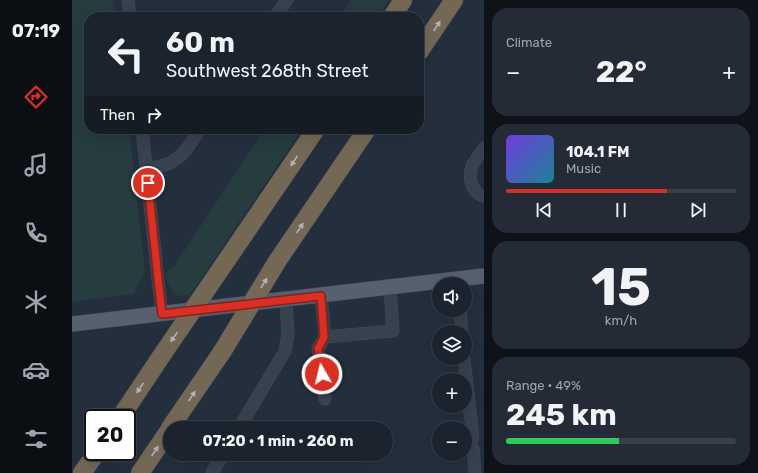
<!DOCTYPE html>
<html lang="en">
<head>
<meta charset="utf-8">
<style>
	:root { --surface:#1b232e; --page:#242b36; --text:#f1f3f6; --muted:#a0a4aa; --line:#39404a; --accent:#d93025 }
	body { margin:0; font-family:Rubik,sans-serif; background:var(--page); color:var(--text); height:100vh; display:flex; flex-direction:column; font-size:15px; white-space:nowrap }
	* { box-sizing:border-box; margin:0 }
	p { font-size:13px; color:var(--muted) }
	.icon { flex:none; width:22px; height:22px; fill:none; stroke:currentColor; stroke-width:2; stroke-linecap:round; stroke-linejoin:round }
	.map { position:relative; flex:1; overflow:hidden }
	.sheet { display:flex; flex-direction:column; gap:8px; padding:8px; background:#0f1319; width:274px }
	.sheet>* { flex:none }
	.banner { position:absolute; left:12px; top:12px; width:340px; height:122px; border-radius:16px; box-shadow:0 4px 16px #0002,0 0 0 1px var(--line); background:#1b232e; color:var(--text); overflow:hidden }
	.tools { position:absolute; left:360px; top:277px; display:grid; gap:8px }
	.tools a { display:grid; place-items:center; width:40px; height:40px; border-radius:50%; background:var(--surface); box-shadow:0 4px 16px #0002,0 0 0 1px var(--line); font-size:20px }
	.speed { position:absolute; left:12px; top:409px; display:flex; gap:8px; font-size:20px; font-weight:700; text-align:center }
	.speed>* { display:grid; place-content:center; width:52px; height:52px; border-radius:50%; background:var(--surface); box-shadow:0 4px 16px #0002,0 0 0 1px var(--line); line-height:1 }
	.speed .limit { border:2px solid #111; border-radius:6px; background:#fff; color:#111 }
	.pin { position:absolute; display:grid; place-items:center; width:34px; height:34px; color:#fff; margin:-17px; border:2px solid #fff; border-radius:50%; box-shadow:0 1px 4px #0007 }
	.me { position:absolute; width:44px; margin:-22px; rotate:352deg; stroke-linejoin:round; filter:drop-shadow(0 0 3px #0008) }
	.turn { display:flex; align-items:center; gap:14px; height:84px; padding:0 16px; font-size:18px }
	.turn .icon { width:52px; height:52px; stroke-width:2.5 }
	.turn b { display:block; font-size:28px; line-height:34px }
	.then { display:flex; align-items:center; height:38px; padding:0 16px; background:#0003; gap:8px; font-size:15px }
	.big { font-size:30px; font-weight:700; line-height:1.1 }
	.sheet .card { flex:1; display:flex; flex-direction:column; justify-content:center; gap:6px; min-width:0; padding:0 14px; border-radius:16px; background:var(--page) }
	.sheet .dial { align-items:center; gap:0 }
	.dial b { font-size:52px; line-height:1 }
	.song { display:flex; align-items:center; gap:12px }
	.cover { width:48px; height:48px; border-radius:6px; background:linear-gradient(135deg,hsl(260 70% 55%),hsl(190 70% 35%)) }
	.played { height:4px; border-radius:2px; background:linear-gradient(90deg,var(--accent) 70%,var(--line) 70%) }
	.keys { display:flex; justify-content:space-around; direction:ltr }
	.heat { display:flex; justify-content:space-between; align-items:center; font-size:22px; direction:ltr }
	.charge { height:6px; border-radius:3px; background:linear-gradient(90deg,#34c759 49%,var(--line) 0) }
	.trip { position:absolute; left:91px; top:421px; width:230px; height:40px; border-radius:20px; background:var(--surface); box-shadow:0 4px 16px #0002,0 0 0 1px var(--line); font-weight:700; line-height:40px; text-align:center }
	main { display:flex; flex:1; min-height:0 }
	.menu { display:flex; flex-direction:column; width:72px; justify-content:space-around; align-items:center; background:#0b0e12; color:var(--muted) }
	.menu .icon { width:28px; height:28px }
	.menu .current { color:var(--accent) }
	.menu b { font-size:18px; color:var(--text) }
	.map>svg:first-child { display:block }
	.green { fill:#263c3f }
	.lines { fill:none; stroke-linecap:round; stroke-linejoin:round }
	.minor-casing { stroke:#414a57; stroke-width:13 }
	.major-casing { stroke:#414a57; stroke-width:16 }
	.highway-casing { stroke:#434c59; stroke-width:19 }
	.minor { stroke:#38414e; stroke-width:12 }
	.major { stroke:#56606e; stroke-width:15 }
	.highway { stroke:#746855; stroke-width:18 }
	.highway-bridge-casing { stroke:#434c59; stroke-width:19; stroke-linecap:butt }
	.highway-bridge { stroke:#746855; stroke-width:18 }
	.oneway { fill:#aeb4bd }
	.route-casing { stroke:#8d1f18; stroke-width:10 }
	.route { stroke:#d93025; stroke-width:7 }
</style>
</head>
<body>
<main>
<nav class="menu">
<b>07:19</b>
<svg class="icon current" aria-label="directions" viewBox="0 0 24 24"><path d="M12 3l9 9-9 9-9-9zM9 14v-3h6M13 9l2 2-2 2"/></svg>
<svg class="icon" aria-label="music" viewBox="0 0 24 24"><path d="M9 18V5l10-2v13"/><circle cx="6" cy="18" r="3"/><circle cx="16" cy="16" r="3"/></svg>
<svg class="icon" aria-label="phone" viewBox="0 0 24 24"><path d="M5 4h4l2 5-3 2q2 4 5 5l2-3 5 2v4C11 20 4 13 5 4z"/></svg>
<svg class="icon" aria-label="climate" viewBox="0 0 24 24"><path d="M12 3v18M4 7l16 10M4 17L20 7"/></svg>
<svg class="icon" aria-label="car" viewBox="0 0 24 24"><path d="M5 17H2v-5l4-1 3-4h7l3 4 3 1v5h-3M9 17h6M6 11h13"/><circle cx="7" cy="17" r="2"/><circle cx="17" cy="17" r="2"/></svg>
<svg class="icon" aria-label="filters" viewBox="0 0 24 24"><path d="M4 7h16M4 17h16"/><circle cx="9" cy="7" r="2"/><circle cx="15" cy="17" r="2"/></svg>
</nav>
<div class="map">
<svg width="412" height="473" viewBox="0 0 412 473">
	<rect width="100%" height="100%" fill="#242f3e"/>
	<g class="green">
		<polygon points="0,0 42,0 44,17 17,17 17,129 57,129 73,271 62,294 0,302"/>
		<polygon points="279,0 317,0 306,17 268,17"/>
		<path d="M193 129H230L118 295 106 296C98 288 94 283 93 272L101 268Z"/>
	</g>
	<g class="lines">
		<defs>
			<g id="minor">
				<polyline points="56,0 58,17"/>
				<polyline points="203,17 215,0"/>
				<polyline points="70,129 87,289 90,314"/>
				<path d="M412 148C409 153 399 164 399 170 397 181 401 194 412 196"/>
				<path d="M74 168C80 168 87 167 93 165 110 159 119 143 128 129"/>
				<polyline points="249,296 253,337 321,331 318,287"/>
				<polyline points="388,310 390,332"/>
				<polyline points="253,337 246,349 253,399"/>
				<polyline points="392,358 401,438"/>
				<polyline points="167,428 213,351 216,334 214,300"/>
				<polyline points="401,448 403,473"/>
				<polyline points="140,473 151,454"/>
			</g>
			<polyline id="major" points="0,324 412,276"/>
			<g id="highway">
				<polyline points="320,17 331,0"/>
				<polyline points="347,52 382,0"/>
				<polyline points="206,260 295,129"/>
				<polyline points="148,270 244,129"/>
				<polyline points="48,418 88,358"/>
				<polyline points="98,428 150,352"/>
				<polyline points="10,473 25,452"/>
				<polyline points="68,473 98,429"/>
			</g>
		</defs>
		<use href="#minor" class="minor-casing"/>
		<use href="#major" class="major-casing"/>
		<use href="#highway" class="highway-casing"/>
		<use href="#minor" class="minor"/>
		<use href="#major" class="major"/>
		<use href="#highway" class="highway"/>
		<defs>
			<g id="highway-bridge">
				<polyline points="150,352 206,260"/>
				<polyline points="88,358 148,270"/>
			</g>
		</defs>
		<use href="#highway-bridge" class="highway-bridge-casing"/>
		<use href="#highway-bridge" class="highway-bridge"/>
	</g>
	<defs><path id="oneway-solid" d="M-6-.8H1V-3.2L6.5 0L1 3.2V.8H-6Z"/></defs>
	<g class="oneway">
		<use href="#oneway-solid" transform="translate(365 26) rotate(-56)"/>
		<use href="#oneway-solid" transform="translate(222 161) rotate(124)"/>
		<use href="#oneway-solid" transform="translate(228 228) rotate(-56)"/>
		<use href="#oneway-solid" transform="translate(192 283) rotate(-59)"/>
		<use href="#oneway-solid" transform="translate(102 337) rotate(125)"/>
		<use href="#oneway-solid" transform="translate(68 388) rotate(124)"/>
		<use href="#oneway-solid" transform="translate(120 396) rotate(-56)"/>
		<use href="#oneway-solid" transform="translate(83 451) rotate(-56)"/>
	</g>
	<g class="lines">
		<defs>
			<polyline id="route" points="76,183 87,288 90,314 249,296 252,337 246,349 250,374"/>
		</defs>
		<use href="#route" class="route-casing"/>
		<use href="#route" class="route"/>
	</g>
</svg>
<div class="tools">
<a><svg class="icon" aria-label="sound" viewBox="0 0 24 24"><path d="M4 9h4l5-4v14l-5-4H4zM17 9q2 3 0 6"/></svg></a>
<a><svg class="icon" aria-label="layers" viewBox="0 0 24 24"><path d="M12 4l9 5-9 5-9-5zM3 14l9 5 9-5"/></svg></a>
<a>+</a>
<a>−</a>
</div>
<div class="speed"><div class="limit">20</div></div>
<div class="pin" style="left:76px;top:183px;background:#d93025"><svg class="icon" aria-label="arrive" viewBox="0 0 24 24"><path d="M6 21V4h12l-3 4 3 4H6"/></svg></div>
<svg class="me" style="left:250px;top:374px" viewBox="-20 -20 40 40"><circle r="17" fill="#d93025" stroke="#fff" stroke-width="3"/><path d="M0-11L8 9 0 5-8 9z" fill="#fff"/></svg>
<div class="trip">07:20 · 1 min · 260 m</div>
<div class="banner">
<div class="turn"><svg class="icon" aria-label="left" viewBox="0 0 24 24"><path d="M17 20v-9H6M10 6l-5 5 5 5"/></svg><div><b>60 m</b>Southwest 268th Street</div></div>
<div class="then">Then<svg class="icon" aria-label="right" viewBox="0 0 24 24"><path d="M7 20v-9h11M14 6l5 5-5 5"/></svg></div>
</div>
</div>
<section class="sheet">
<div class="card"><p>Climate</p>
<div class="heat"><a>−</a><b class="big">22°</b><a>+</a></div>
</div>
<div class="card">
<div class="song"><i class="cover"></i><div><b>104.1 FM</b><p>Music</p></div></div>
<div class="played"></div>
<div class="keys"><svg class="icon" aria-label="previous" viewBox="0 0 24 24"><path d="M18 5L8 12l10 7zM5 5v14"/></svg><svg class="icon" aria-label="pause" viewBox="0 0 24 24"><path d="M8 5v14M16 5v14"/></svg><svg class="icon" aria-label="next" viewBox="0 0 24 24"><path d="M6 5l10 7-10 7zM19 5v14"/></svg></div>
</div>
<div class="card dial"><b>15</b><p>km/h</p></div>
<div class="card"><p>Range · 49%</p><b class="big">245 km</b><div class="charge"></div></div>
</section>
</main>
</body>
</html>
